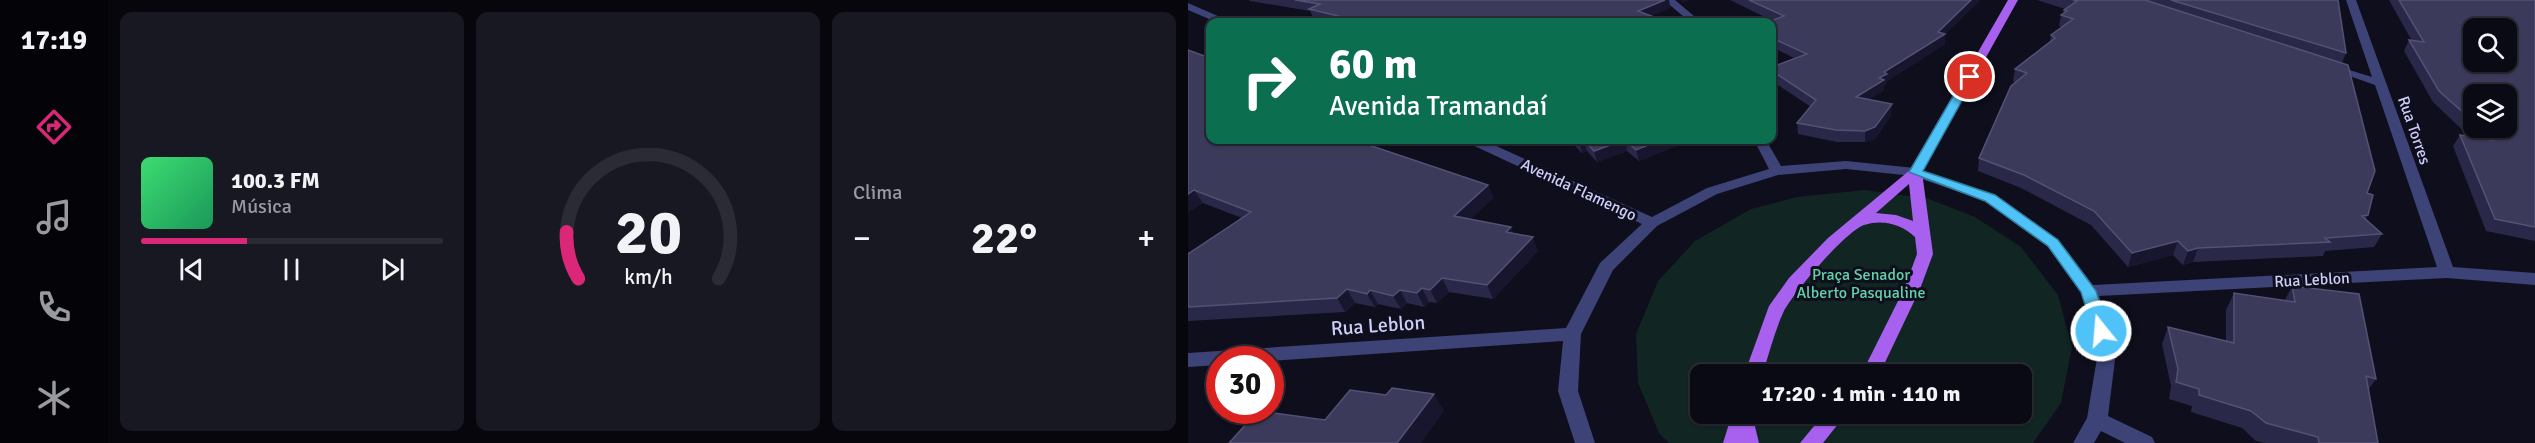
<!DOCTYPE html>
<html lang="pt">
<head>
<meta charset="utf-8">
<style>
	:root { --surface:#0a0a15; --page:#181822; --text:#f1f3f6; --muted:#999aa0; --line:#2a2b34; --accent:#db2777 }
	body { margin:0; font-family:Signika,sans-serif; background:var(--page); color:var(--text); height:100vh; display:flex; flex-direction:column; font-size:22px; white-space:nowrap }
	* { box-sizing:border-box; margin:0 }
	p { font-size:20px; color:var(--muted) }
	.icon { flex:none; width:33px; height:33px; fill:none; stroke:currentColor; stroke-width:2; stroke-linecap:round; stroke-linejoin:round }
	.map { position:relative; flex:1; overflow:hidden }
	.side { display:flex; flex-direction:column; gap:12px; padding:12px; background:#06060c; width:1080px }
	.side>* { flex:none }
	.banner { position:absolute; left:18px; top:18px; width:570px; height:126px; border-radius:12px; box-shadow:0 2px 4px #0004,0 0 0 2px var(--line); background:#0b6e4f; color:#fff; overflow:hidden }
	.fabs { position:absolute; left:1275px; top:18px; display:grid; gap:12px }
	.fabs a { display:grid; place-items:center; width:54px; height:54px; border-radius:12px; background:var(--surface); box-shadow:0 2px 4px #0004,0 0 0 2px var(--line); font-size:30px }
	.speed { position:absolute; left:18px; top:346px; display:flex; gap:12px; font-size:30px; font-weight:700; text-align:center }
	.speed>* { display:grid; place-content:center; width:78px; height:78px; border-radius:50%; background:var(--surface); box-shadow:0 2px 4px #0004,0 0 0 2px var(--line); line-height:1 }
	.speed .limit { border:9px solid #d22; background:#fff; color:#111 }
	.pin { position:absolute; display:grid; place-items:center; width:51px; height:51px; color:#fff; margin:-26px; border:3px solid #fff; border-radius:50%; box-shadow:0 2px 6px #0007 }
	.me { position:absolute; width:66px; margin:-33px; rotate:343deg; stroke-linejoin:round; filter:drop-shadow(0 0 4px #0008) }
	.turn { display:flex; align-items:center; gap:21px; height:126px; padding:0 24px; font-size:27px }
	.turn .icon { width:78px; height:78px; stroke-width:2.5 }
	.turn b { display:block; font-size:42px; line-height:51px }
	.big { font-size:45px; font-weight:700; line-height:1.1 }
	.side .card { flex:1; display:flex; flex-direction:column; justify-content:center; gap:9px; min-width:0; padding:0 21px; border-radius:12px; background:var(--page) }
	.side .dial { align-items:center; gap:0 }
	.dial svg { height:156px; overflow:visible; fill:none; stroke:var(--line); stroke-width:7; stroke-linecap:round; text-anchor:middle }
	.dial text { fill:var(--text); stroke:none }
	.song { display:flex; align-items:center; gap:18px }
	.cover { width:72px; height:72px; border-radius:9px; background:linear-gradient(135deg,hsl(140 70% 55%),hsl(150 70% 35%)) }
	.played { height:6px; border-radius:3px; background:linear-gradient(90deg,var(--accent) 35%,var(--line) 35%) }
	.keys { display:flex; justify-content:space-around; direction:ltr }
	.heat { display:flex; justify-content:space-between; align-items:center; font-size:33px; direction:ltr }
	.side .tiles { flex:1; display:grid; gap:12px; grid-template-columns:repeat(3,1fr) }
	.trip { position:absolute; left:502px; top:364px; width:342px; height:60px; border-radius:12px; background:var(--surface); box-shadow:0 2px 4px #0004,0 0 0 2px var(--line); font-weight:700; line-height:60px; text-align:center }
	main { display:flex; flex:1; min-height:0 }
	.tabs { display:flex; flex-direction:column; width:108px; justify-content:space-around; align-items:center; background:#040408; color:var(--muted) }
	.tabs .icon { width:42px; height:42px }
	.tabs .current { color:var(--accent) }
	.tabs b { font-size:27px; color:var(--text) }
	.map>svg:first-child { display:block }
	.green { fill:#112522; fill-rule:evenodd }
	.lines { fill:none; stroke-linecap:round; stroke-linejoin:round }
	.minor { fill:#3d4277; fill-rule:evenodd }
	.major { fill:#a860ee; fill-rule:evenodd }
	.wall { fill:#2a2848; fill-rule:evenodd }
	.shaded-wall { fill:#18162f }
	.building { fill:#3c3a5b; stroke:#535174; stroke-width:1.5; fill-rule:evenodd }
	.route { fill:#4fc3f7; stroke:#337fa1; stroke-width:1.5 }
	.labels { text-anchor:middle; stroke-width:6; stroke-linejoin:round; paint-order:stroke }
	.street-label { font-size:16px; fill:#cecefa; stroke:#0e0e1c }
	.park-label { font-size:16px; fill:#63d1a8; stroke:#0e0e1c }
	.near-street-label { font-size:20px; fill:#cecefa; stroke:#0e0e1c }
</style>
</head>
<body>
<main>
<nav class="tabs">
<b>17:19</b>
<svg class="icon current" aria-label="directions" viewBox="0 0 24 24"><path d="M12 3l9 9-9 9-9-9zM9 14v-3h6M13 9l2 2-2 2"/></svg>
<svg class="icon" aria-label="music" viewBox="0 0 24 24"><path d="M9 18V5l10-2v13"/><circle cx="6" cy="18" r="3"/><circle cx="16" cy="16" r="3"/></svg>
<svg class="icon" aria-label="phone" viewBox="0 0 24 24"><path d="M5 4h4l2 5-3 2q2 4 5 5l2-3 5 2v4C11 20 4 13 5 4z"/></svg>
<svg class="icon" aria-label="climate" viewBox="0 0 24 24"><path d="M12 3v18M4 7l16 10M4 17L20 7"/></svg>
</nav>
<section class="side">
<div class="tiles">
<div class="card">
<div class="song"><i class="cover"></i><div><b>100.3 FM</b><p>Música</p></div></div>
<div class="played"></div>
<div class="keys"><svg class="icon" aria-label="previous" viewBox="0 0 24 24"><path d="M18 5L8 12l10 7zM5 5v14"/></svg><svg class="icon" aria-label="pause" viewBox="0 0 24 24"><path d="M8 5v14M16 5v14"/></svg><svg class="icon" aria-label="next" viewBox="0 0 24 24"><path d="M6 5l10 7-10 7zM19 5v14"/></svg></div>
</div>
<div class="card dial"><svg viewBox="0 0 100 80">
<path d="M14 69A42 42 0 1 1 86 69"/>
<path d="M14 69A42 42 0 0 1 8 45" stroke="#db2777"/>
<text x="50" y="56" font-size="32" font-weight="700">20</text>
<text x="50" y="72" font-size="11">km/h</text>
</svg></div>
<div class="card"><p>Clima</p>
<div class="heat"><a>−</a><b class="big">22°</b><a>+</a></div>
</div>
</div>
</section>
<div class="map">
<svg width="1347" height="443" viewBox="0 0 1347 443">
	<rect width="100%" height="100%" fill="#0e0e1c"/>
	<path class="green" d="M677 190 741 199 787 217 833 247 870 295 884 347 873 403 845 443H481L471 433 450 383 448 334 470 281 507 241 563 209 609 197ZM513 375H834V414H513Z"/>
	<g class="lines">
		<g class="minor">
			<polygon points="476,0 487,0 513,22 502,22"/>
			<polygon points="1158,0 1168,0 1265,267 1347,273 1347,285 1259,278 911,296 928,352 920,416 964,437 967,443 937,443 913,431 906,443 885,443 899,418 910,352 893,292 860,247 797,201 725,176 658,169 590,175 529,194 469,226 425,270 393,334 390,391 407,443 387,443 370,391 375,341 82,361 32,360 32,365 0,367 0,353 378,328 412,263 454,224 280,143 279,140 295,140 464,217 519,188 581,169 566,140 578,140 593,166 658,161 727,168 807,195 870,239 905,285 1249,267 1187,85 1136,67 1142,64 1184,77"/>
			<polygon points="0,3 39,20 40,22 28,22 0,10"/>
		</g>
		<g class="major">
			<path d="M820 0H830L734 172 745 254 732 289 691 375H673L716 289 729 254 727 237C713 224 695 219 676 225 658 231 603 295 595 313 586 333 581 355 574 375H556L581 306 601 278 640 238 722 170ZM721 184 725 221 708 215 688 213Z"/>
			<polygon points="544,414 564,414 571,443 535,443"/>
			<polygon points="636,414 658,414 635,443 612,443"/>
		</g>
	</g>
	<g class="wall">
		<polygon points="61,0 481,0 482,8 463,16 479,22 140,22 126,19 122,11 62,1"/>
		<polygon points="542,0 792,0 757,34 757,44 699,81 698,84 696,86 696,90 681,99 703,115 687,139 677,142 649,142 610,134 609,123 623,107 584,81 584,67 606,58 584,47 584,22 585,21"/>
		<polygon points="849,0 1150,0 1158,53 1154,63 1179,193 1180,215 1178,219 1194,234 1186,247 1137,251 1135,256 1005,262 995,265 985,255 940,267 903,225 833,188 790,171 791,158 827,82 825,81 827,69 862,42 863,35 874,27 871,26 873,15 875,14 876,10 877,9"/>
		<path d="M1201 0H1347V241L1298 231 1265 146 1272 135 1281 136 1245 102 1216 51 1221 40 1224 41ZM1286 94 1318 128H1286Z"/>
		<polygon points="0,50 22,140 174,140 176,144 300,185 305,198 282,219 323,227 325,233 350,251 305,299 261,292 249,303 241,302 236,307 219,303 213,309 190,304 187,307 167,303 157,312 0,321 0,254 54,218 15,203 0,212"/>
		<polygon points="381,140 503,140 451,161 439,151 409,162 399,151 394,153"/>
		<polygon points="1104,286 1188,379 1180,390 1190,443 1077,443 1068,441 1054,428 1003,412 1004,406 981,399 983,386 974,344 980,327 1038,341 1038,310 1046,293 1097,300"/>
	</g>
	<g class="shaded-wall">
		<polygon points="477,0 481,0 482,8 452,21 450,11"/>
		<polygon points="494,0 502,0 494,3"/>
		<polygon points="783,0 792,0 757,34 757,44 699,81 698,84 696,86 696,90 668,108 668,97 696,72 750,32"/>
		<polygon points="704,104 703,115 687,139 677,142 677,131"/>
		<polygon points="166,140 174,140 179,149"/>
		<polygon points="396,140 399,151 394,153 391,142"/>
		<polygon points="437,140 439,151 409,162 406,151"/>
		<polygon points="473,140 503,140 451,161 448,150"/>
		<polygon points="300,185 305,198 272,229 266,216"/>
		<polygon points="6,190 15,203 0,212 0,194"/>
		<polygon points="323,227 328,240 318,232"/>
		<polygon points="345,237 350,251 305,299 299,285"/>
		<polygon points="990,241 985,255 940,267 944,253"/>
		<polygon points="1010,248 1005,262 995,265 1000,251"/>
		<polygon points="254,278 261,292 249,303 242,290"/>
		<polygon points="234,288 241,302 236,307 229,293"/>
		<polygon points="159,289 167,303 157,312 149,298"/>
		<polygon points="182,290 190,304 187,307 179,294"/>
		<polygon points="212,290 219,303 213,309 205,296"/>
		<polygon points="246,394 256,411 233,443 209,443"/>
	</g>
	<g class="building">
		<polygon points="107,0 477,0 450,11 479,22 174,22 175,22 121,9 132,4"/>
		<polygon points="561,0 783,0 750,32 757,34 696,72 699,74 691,78 696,80 668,97 704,104 687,127 677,131 648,130 609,123 628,100 584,71 584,67 619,54 584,38 584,22 580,22 596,16"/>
		<polygon points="885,0 957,0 1160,65 1187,171 1179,193 1185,195 1180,215 1174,216 1194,234 1137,238 1142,242 1010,248 1000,251 990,241 944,253 906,211 836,175 791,158 823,86 839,73 827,69 867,38 863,35 885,19 873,15 879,11 876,10 889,1"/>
		<polygon points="983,0 1150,0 1158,53"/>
		<path d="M1211 0H1347V227L1307 219 1272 135 1305 140 1291 128H1318V94H1286V122L1251 91 1221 40 1236 42ZM1286 28H1318V62H1286Z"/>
		<polygon points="0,50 22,58 22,140 168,140 166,140 300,185 266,216 323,227 318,232 345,237 299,285 254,278 242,290 234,288 229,293 212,290 205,296 182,290 179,294 159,289 149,298 0,307 0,254 63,212 6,190 0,194"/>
		<polygon points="389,140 436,140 406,151 396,140 391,142"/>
		<polygon points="437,140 473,140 448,150"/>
		<polygon points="1104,286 1171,294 1188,379 1178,376 1190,443 1131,443 1130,437 1078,423 1063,411 1011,395 1011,389 988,382 990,369 980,327 1046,343 1046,293 1107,302"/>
		<polygon points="204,388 246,394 209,443 41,443 70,411 137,420 162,390 198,395"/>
	</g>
	<polygon class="route" points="778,74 787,77 735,171 807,195 870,240 908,291 921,331 919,336 907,336 893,292 860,246 797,201 721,172"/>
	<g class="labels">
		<g class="street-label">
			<text transform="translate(1227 130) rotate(71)" y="6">Rua Torres</text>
			<text transform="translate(391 189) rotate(25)" y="6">Avenida Flamengo</text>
			<text transform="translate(1124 279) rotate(-3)" y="6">Rua Leblon</text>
		</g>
		<g class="park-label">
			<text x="673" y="280">Praça Senador<tspan x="673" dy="18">Alberto Pasqualine</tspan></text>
		</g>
		<g class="near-street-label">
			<text transform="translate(190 325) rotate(-4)" y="7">Rua Leblon</text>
		</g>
	</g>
</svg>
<div class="fabs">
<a><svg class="icon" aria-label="search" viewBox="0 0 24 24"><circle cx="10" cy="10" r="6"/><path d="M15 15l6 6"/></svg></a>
<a><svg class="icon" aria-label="layers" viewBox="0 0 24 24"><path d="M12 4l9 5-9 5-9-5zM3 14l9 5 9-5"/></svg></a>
</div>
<div class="speed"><div class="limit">30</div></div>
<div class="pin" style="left:782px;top:77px;background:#d93025"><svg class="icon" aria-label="arrive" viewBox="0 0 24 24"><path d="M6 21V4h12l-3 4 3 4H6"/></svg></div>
<svg class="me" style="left:913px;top:331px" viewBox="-20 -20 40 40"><circle r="17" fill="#4fc3f7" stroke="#fff" stroke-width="3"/><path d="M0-11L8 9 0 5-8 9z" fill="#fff"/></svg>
<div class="trip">17:20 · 1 min · 110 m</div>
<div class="banner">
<div class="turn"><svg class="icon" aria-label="right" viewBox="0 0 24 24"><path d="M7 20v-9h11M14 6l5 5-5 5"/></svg><div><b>60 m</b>Avenida Tramandaí</div></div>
</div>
</div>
</main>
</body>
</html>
